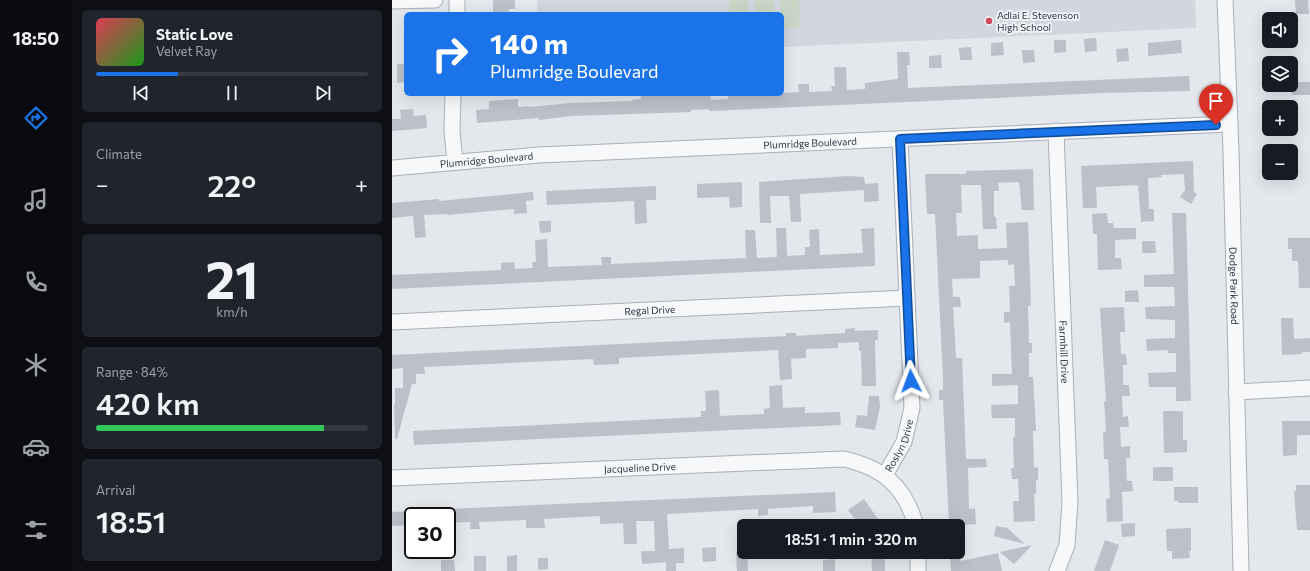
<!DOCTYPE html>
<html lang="en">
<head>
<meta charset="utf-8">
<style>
	:root { --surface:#171b24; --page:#20242c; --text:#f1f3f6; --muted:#9ea1a6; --line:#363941; --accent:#1a73e8 }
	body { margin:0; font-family:Commissioner,sans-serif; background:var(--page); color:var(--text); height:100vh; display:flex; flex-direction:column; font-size:15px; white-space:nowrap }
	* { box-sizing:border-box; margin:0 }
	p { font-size:13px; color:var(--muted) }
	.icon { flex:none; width:22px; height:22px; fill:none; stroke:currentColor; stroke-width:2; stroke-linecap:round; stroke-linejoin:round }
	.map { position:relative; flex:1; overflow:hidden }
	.drawer { display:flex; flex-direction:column; gap:10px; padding:10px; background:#0d0f14; width:320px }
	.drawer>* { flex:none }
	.top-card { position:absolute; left:12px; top:12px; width:380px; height:84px; border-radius:6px; box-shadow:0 4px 16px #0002; background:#1a73e8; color:#fff; overflow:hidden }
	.fabs { position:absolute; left:870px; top:12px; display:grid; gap:8px }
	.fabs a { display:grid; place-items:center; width:36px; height:36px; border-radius:6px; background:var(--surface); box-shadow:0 4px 16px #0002; font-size:20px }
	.speed { position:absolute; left:12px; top:507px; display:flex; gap:8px; font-size:20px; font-weight:700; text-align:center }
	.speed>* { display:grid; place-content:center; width:52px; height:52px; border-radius:50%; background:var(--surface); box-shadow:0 4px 16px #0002; line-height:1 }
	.speed .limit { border:2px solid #111; border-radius:6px; background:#fff; color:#111 }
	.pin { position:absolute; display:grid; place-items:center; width:34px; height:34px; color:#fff; margin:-41px -17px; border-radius:50% 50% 50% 0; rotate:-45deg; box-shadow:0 0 4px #0007 }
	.pin .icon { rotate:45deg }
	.me { position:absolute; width:44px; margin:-22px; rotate:357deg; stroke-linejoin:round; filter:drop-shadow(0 0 3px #0008) }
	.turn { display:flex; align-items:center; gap:14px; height:84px; padding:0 20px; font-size:18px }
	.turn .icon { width:52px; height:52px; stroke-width:2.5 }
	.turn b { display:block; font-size:28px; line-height:34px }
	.big { font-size:30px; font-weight:600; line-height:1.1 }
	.drawer .card { flex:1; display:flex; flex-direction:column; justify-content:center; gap:6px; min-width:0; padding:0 14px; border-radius:6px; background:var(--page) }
	.drawer .dial { align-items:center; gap:0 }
	.dial b { font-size:52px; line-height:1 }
	.song { display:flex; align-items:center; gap:12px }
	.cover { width:48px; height:48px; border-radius:6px; background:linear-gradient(135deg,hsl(350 70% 55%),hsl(120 70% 35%)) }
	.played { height:4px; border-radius:2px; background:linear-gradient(90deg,var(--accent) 30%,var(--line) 30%) }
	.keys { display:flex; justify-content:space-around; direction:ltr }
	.heat { display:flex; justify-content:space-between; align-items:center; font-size:22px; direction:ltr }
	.charge { height:6px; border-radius:3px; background:linear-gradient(90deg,#34c759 84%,var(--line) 0) }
	.trip { position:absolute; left:345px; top:519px; width:228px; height:40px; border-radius:6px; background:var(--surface); box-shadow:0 4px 16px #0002; font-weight:600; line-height:40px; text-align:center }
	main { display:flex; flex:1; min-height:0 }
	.tab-bar { display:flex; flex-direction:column; width:72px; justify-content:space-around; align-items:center; background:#090b0e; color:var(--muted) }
	.tab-bar .icon { width:28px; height:28px }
	.tab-bar .current { color:var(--accent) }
	.tab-bar b { font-size:18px; color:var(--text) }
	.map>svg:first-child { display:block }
	.built { fill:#d2d6de }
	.green { fill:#c9d6c5 }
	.building { fill:#bbc0ca }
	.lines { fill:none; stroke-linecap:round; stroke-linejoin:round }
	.minor-casing { stroke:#a9aeb7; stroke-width:17 }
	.minor { stroke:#f7f8fa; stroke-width:15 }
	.route-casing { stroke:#114b97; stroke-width:10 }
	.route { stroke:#1a73e8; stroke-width:7 }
	.poi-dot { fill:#d1495b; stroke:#f4f6f9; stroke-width:1.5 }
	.labels { text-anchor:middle; stroke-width:3.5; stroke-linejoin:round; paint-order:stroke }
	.poi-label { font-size:10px; fill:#2b3445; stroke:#f4f6f9; text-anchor:start }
	.street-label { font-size:10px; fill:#2b3445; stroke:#f4f6f9 }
</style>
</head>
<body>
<main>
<nav class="tab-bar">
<b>18:50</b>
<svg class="icon current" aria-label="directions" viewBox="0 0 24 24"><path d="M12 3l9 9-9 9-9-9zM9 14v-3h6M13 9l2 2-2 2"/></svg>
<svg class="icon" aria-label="music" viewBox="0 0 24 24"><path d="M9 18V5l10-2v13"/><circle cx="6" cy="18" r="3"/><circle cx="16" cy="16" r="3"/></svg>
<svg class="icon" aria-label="phone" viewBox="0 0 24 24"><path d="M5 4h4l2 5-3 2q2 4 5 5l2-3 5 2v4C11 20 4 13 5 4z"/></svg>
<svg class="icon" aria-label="climate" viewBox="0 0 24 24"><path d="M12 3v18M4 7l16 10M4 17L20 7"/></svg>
<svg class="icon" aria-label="car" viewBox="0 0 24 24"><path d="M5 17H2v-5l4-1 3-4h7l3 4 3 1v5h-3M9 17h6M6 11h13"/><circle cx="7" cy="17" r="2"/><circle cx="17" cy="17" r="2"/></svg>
<svg class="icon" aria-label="filters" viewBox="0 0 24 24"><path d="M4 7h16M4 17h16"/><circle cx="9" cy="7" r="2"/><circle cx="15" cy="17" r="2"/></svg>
</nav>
<section class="drawer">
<div class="card">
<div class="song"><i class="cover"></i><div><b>Static Love</b><p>Velvet Ray</p></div></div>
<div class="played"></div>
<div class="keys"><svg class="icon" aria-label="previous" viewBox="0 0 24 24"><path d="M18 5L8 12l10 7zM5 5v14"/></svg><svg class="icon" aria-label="pause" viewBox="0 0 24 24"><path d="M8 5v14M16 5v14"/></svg><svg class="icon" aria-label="next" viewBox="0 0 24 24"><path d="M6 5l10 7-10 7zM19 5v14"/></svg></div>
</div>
<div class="card"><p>Climate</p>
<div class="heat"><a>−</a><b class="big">22°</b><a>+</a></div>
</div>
<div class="card dial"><b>21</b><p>km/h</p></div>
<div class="card"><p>Range · 84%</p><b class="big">420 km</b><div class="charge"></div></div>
<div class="card"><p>Arrival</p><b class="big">18:51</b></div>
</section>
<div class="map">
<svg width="918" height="571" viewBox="0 0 918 571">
	<rect width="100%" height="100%" fill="#e4e7ec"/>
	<polygon class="built" points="145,0 803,0 804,28 390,47 390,14 146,14"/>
	<g class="green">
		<polygon points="337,0 356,0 357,14 337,14"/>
		<rect x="363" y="0" width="19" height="14"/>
		<polygon points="388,0 407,0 408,27 390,28"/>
	</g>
	<g class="building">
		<polygon points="101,0 123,0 123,9 117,9 117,14 101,14"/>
		<polygon points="903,0 916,0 917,14 904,14"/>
		<polygon points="704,38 705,51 693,52 692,39"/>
		<polygon points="662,40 674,40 674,52 662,53"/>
		<polygon points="789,40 790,53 756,56 756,43"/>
		<polygon points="611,42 612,55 599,56 599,43"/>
		<polygon points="579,47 580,60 568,60 567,48"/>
		<polygon points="736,48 737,61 725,62 724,49"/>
		<polygon points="630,50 642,50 643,62 631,63"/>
		<polygon points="505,52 517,52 518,65 515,65 516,88 797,76 798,91 711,93 317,111 317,109 299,110 299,112 180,116 147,120 147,118 85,123 84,110 97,109 97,101 126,99 126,107 137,106 137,107 179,103 241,101 240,100 249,99 249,94 318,94 319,100 336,99 336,96 407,92 406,84 417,84 417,92 440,91 439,86 443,86 442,67 454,67 455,90 473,89 473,83 506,79"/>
		<polygon points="549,55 550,68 537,68 537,56"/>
		<polygon points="5,64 14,64 14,82 5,83"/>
		<rect x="900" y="82" width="18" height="13"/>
		<polygon points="21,109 22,116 34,115 35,128 0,131 0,119 9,119 8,110"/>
		<polygon points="801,161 802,192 805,194 799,204 788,197 793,190 792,174 769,175 770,177 756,178 757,209 762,209 762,221 749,222 746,185 704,187 705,208 691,208 689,166"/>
		<polygon points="641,169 642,210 630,210 627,182 606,183 607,191 602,191 602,217 604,217 605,229 591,229 589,185 569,185 570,213 564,213 565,236 586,235 586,249 615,248 614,223 636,222 639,306 636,306 637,343 640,343 640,353 637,353 637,377 641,377 644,431 641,431 642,468 646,467 646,480 644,480 644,494 642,494 643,521 622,522 621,501 627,501 626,479 620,479 619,468 622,468 621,437 623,437 623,418 600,418 599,405 626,404 626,385 600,386 600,374 620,374 618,322 612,323 612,312 618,312 617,286 623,286 622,264 616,265 616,260 588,261 588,278 560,279 561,297 568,297 569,307 561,307 564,358 570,358 574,459 594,459 595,467 576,468 577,509 583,508 584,524 557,526 551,400 547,400 547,390 551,390 551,379 543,214 535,214 533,174 574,174 574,171"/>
		<polygon points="456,176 472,177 473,184 486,183 487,201 472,202 472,190 408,194 409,222 399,222 397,196 378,196 379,223 368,223 367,182"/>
		<polygon points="350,182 350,207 338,208 337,197 305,198 305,184"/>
		<polygon points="264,186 264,200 254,200 255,223 243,224 242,201 155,205 154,191"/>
		<polygon points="141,192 142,200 134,201 135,213 122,214 122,209 55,215 55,214 32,215 34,237 23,238 21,216 0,218 0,203 47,199 47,201"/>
		<polygon points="715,213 716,223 721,223 722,228 744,228 744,239 723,240 723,258 729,258 730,269 706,270 705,234 701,234 700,214"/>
		<polygon points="780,213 794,213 799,401 784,401 784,387 757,387 756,373 784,372 784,353 776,353 776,350 755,351 754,339 783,338 783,320 754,319 753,307 783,306 782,287 752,287 752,275 782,274"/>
		<polygon points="147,221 159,221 159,232 148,233"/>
		<polygon points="384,228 394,228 395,256 413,255 413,247 418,247 417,230 427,229 428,255 471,253 469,229 482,228 483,266 0,289 0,275 109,270 109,263 122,262 123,269 141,268 140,262 144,262 143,240 155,239 156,267 210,265 209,257 219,257 219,264 354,258 353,230 363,230 365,258 385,257"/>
		<polygon points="896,238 918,238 918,288 907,288 906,261 900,261 900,249 896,249"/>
		<polygon points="750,241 763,241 764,253 750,253"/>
		<polygon points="746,290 747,302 733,302 733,291"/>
		<polygon points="732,307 733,332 728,332 729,354 734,354 735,365 731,365 731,385 737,385 738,396 730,396 731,417 736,416 737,427 728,427 729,447 738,446 738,458 734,458 735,481 740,481 741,491 730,492 731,521 715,522 714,499 718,498 716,459 712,459 711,432 714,432 712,401 714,401 708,308"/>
		<polygon points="889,318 901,318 902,339 918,338 918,352 910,352 910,354 890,355"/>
		<polygon points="463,328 463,331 486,330 486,340 483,340 484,386 470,386 469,351 467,351 467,342 446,343 446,348 414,349 414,358 399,359 400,379 388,380 386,350 227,358 227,364 202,365 201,359 32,367 33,374 24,374 24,384 20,384 5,439 3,439 2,404 3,404 3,388 11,388 11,368 0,369 0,355 394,336 394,333 404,333 404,336 453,333 453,329"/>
		<polygon points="390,385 391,408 413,407 413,413 448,412 449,425 22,445 21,431 309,417 309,411 314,411 313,391 327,390 328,416 372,414 372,409 378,408 377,386"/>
		<polygon points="477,396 487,396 488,407 483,430 463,427 465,415 475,416"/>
		<polygon points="771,411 791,411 791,440 795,440 795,452 772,453"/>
		<polygon points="890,421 918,421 918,435 905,435 905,455 891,456"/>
		<rect x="761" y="467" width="20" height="14"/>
		<polygon points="904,485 918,485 918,530 905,530 902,491 904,491"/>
		<polygon points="782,487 806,487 806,503 786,503 786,501 782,501"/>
		<polygon points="443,492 444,512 421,513 421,506 376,509 376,515 366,516 366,509 275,514 277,549 292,548 292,563 284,563 284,571 274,571 274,562 250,564 249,551 263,551 262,521 244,521 245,544 232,544 231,523 208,524 208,516 152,519 153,528 134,528 134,520 87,522 88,529 78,529 78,522 55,523 55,509"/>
		<polygon points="472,499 486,519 476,526 468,526 456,510"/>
		<polygon points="21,511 21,525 0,526 0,512"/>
		<polygon points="743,523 743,536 730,537 729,524"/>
		<polygon points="604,526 615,528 633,544 602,536"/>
		<polygon points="799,528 799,551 797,551 798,558 780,559 780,551 775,551 774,529"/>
		<polygon points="713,540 727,545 718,571 702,571"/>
		<polygon points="640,545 622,564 608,552"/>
		<polygon points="324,547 324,561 311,562 310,548"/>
		<polygon points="344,552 355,552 356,571 345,571"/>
		<polygon points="479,552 493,552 493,571 480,571"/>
		<polygon points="606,553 610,571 559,571 558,557 568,557 569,561"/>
		<polygon points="125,555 125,571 115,571 115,556"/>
		<rect x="82" y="556" width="12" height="15"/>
		<polygon points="146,558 156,558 156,569 146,570"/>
		<polygon points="443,559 443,571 431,571 431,560"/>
		<polygon points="49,560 62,560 63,571 49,571"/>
	</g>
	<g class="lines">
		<defs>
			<g id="minor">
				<polyline points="65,0 65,14"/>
				<path id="s1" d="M833 0 839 151 849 571"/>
				<polyline points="0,1 43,0"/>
				<polyline points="61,94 60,131 63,162"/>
				<path id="s2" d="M664 131 678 502 675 545 665 571"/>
				<path id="s3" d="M0 168 147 155 838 124"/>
				<path id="s4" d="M0 322 515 298"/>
				<polyline points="844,392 918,388"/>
				<path id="s5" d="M493 475 512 442 520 408 508 139"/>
				<path id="s6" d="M0 478 452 459C491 468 513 486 524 526"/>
				<polyline points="526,552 526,571"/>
			</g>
		</defs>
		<use href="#minor" class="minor-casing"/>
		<use href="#minor" class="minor"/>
	</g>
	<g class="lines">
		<defs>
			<polyline id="route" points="519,381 508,139 824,125"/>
		</defs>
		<use href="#route" class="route-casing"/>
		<use href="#route" class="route"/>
	</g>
	<circle class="poi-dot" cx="597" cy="21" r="4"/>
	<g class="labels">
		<g class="poi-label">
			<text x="605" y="19">Adlai E. Stevenson<tspan x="605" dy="12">High School</tspan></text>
		</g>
		<g class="street-label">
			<text dy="4" stroke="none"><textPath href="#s3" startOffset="419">Plumridge Boulevard</textPath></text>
			<text dy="4" stroke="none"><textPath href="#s3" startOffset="95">Plumridge Boulevard</textPath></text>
			<text dy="4" stroke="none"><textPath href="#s1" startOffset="286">Dodge Park Road</textPath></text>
			<text dy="4" stroke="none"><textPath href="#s4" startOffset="258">Regal Drive</textPath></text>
			<text dy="4" stroke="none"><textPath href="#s2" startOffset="221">Farmhill Drive</textPath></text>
			<text dy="4" stroke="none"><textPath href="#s5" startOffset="33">Roslyn Drive</textPath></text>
			<text dy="4" stroke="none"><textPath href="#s6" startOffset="248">Jacqueline Drive</textPath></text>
		</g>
	</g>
</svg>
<div class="fabs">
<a><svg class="icon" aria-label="sound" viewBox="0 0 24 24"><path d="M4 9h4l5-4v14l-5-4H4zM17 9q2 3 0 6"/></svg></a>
<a><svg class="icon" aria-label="layers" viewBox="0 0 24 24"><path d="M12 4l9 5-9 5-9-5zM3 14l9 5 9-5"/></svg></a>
<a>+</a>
<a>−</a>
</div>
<div class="speed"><div class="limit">30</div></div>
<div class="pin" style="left:824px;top:125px;background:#d93025"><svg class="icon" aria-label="arrive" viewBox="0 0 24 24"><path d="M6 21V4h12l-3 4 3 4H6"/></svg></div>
<svg class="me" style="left:519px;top:381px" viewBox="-20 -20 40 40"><path d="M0-17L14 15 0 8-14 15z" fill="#1a73e8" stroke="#fff" stroke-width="4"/></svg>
<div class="trip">18:51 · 1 min · 320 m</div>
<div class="top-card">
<div class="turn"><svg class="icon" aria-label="right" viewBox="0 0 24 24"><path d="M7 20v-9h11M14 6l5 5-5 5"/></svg><div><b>140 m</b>Plumridge Boulevard</div></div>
</div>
</div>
</main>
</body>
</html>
